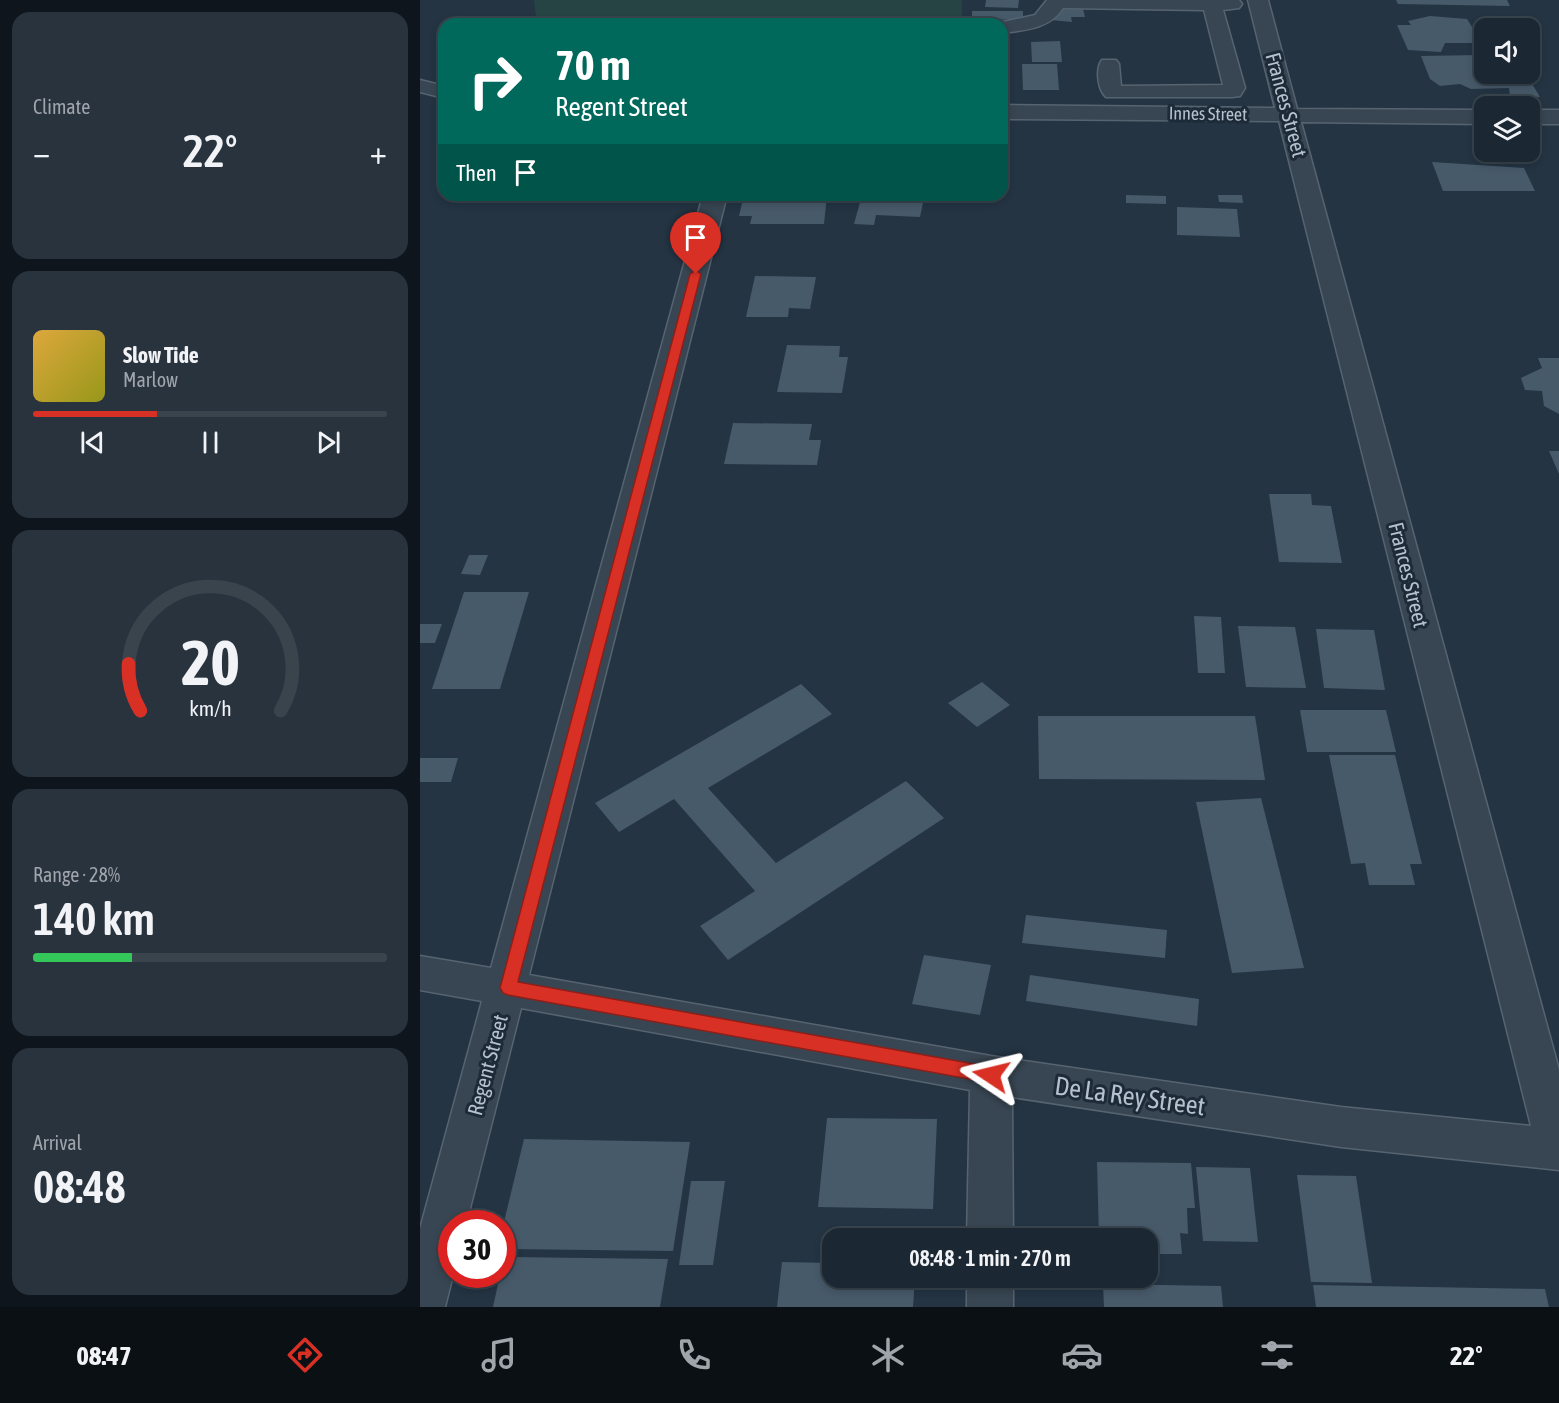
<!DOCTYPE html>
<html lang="en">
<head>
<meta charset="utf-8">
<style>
	:root { --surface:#1b2732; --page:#28333e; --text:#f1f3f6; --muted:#a0a5ac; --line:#39444d; --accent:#d93025 }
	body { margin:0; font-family:"Asap Condensed",sans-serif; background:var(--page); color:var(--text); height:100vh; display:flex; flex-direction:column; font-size:22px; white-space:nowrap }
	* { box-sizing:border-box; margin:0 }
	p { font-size:20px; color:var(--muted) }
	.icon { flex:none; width:33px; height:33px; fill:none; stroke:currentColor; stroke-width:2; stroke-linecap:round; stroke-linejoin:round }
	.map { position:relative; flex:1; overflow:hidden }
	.details { display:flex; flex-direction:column; gap:12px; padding:12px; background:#0f151c; width:420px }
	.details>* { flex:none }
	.banner { position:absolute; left:18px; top:18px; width:570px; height:183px; border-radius:18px; box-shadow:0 3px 9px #0003,0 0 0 2px var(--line); background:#00695c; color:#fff; overflow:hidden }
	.buttons { position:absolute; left:1054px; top:18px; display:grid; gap:12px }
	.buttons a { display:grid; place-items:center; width:66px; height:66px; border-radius:12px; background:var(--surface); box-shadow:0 3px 9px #0003,0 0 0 2px var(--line); font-size:30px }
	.speed { position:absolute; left:18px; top:1210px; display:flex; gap:12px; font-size:30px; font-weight:700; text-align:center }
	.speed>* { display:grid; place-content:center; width:78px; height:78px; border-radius:50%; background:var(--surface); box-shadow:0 3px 9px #0003,0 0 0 2px var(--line); line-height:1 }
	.speed .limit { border:9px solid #d22; background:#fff; color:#111 }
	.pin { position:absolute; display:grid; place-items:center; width:51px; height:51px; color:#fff; margin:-62px -26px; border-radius:50% 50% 50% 0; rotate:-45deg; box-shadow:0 0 6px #0007 }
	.pin .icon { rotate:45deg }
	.me { position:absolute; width:66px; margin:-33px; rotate:280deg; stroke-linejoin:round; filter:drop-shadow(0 0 4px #0008) }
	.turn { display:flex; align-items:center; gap:21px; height:126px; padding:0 18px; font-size:27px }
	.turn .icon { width:78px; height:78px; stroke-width:2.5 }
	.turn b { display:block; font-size:42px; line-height:51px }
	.then { display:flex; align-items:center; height:57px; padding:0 18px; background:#0003; gap:12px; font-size:22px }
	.big { font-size:45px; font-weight:600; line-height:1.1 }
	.details .card { flex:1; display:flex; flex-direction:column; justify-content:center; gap:9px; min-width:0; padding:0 21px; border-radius:18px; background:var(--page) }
	.details .dial { align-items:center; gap:0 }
	.dial svg { height:156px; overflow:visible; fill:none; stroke:var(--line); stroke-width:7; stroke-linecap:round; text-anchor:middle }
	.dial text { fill:var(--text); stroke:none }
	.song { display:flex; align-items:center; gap:18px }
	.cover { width:72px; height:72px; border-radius:9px; background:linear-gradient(135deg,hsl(40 70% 55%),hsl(60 70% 35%)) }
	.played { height:6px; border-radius:3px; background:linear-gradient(90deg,var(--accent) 35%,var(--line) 35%) }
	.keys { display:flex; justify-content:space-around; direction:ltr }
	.heat { display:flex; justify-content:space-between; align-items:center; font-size:33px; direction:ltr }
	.charge { height:9px; border-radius:4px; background:linear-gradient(90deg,#34c759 28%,var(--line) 0) }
	.trip { position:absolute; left:402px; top:1228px; width:336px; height:60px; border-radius:18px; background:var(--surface); box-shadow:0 3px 9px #0003,0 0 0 2px var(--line); font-weight:600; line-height:60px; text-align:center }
	.tab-bar { display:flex; height:96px; justify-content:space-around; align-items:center; background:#0b1014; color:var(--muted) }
	.tab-bar .icon { width:42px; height:42px }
	.tab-bar .current { color:var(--accent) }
	.tab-bar b { font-size:27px; color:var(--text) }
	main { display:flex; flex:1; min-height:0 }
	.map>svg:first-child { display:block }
	.green { fill:#264444 }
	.building { fill:#475a6a }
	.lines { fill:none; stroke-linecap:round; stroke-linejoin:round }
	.street-casing { stroke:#566470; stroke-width:3 }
	.street { fill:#384653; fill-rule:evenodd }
	.route { fill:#d93025; stroke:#8d1f18; stroke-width:1.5 }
	.labels { text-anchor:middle; stroke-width:6; stroke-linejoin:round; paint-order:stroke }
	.far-street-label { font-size:18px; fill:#b5c1cd; stroke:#1d2b38 }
	.street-label { font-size:21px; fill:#b5c1cd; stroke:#1d2b38 }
	.near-street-label { font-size:26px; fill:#b5c1cd; stroke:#1d2b38 }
</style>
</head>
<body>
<main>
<section class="details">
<div class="card"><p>Climate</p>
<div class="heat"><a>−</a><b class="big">22°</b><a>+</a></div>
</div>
<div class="card">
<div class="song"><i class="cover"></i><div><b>Slow Tide</b><p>Marlow</p></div></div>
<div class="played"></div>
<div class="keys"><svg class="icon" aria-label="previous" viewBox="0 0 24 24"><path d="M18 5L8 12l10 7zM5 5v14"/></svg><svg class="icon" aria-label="pause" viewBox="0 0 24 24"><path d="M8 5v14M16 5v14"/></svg><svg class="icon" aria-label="next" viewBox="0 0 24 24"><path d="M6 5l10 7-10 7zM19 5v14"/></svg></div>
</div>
<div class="card dial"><svg viewBox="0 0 100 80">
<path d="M14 69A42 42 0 1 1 86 69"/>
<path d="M14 69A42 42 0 0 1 8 45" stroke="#d93025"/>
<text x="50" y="56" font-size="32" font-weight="700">20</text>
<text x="50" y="72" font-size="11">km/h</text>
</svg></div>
<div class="card"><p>Range · 28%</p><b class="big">140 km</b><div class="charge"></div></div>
<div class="card"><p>Arrival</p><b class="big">08:48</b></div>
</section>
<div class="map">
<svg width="1139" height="1307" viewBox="0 0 1139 1307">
	<rect width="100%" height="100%" fill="#243443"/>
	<polygon class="green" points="114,0 542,0 542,18 467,17 463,24 117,24"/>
	<g class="building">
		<polygon points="566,0 599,0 598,8 565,7"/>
		<polygon points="976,0 1087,0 1090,6 978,4"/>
		<polygon points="663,9 665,17 651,17 652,22 630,20 636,10"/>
		<polygon points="552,11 603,11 603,20 552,19"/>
		<polygon points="1010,16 1047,19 1057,35 1065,34 1056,43 1025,43 1021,52 988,50 977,25 991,25 988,21"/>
		<rect x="582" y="41" width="6" height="48"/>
		<polygon points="640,41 642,62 612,62 611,42"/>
		<polygon points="1059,55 1065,57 1065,74 1106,74 1120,97 1090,96 1089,88 1051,89 1040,84 1020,86 1010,79 1001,56"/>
		<polygon points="602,64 637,64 639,90 603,90"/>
		<polygon points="1012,162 1104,168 1115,191 1023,191"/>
		<polygon points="340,195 407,195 404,224 330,224 332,216 319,216 323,199 339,199"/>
		<polygon points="442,195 474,195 504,198 500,217 456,215 454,225 434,224"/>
		<polygon points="706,195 746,196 746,204 706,203"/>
		<polygon points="798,195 822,195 823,203 799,202"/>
		<polygon points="757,207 817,209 820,237 757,235"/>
		<polygon points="335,276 396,277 390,309 369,308 368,317 326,317"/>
		<polygon points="367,345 420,346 419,357 428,357 422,393 357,392"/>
		<polygon points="1118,358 1139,358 1139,414 1124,406 1122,391 1105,390 1101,378 1122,368"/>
		<polygon points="313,423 392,424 389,440 401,440 397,465 304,464"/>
		<polygon points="1129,451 1139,451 1139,474"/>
		<polygon points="849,494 891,494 892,505 911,506 922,563 859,562"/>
		<polygon points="49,555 68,555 60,575 41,574"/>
		<polygon points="44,592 109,592 80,689 12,689"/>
		<polygon points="774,616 801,617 805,673 778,673"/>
		<polygon points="0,624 22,624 15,643 0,643"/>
		<polygon points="818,626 875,627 886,688 826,687"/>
		<polygon points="896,629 954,630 965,690 904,688"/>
		<polygon points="562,682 590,705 557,727 528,703"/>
		<polygon points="381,684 412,714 288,788 356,863 486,781 524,818 308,960 280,926 335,891 254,799 199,832 175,803"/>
		<polygon points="880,710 966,710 976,752 887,752"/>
		<polygon points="618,716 835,716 845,780 619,779"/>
		<polygon points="909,755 975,755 1002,864 990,864 995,885 949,885 945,863 931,864"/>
		<polygon points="0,758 38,758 31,782 0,782"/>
		<polygon points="841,798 884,968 812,973 776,802"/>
		<polygon points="606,915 747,930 745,958 602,943"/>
		<polygon points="504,955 571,965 560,1015 492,1004"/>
		<polygon points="610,975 779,999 777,1026 606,1001"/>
		<polygon points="407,1118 517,1119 513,1209 398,1207"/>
		<polygon points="104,1139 270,1142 253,1251 82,1249 82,1230"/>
		<polygon points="677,1162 771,1163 775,1208 767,1208 768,1234 760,1233 762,1254 728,1254 728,1239 679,1239"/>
		<polygon points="776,1167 830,1168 838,1242 783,1241"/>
		<polygon points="877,1175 936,1176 952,1283 891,1282"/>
		<polygon points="271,1181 305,1181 293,1265 259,1265"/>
		<polygon points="84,1257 248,1259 240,1307 73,1307 80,1275 82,1275"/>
		<polygon points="362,1262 412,1263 412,1278 495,1278 493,1307 357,1307"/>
		<polygon points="683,1284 801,1286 803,1307 684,1307"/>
		<polygon points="893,1285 1125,1289 1129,1307 896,1307"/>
	</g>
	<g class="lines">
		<defs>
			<g id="street">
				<path d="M627 0H819L822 4 819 8 803 10 825 88 820 96 812 97H686C678 90 675 69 682 60H696L699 64 701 86 803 85 784 10 643 8C629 29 606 30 582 33V24H574L615 15Z"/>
				<polygon points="828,0 848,0 877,109 1065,110 1065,124 881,122 1139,1070 1139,1170 921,1147 592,1097 593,1239 547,1239 550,1090 101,1008 46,1224 32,1224 33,1275 25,1307 0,1307 0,1229 62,1001 0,990 0,956 71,968 283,195 307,195 109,975 571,1056 921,1107 1111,1126 859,121 582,119 582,105 855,108"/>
				<polygon points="0,80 24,86 24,98 0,92"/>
				<rect x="1110" y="110" width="29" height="14"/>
				<rect x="547" y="1278" width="46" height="29"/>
			</g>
		</defs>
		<use href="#street" class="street-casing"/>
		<use href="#street" class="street"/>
	</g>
	<polygon class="route" points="276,270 281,274 98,982 571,1067 577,1070 579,1075 577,1081 571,1083 88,995 83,993 80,988 270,274"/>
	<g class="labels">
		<g class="far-street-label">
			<text transform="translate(788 114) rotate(1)" y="6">Innes Street</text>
		</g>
		<g class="street-label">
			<text transform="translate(866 105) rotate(75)" y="7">Frances Street</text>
			<text transform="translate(988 575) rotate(76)" y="7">Frances Street</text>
			<text transform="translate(68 1065) rotate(-75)" y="7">Regent Street</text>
		</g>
		<g class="near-street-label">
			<text transform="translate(710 1096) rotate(8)" y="9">De La Rey Street</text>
		</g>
	</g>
</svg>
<div class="buttons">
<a><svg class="icon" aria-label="sound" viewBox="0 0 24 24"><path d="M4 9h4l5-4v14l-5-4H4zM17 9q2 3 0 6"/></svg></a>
<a><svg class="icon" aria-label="layers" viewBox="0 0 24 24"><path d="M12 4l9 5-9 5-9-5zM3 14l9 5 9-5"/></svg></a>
</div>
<div class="speed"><div class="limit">30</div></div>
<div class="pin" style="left:276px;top:274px;background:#d93025"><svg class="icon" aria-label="arrive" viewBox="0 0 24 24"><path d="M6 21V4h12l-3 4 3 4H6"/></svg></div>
<svg class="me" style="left:571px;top:1075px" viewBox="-20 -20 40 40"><path d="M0-17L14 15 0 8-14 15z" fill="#d93025" stroke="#fff" stroke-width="4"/></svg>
<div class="trip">08:48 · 1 min · 270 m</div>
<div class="banner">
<div class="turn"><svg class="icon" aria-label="right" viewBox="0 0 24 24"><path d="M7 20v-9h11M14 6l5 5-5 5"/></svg><div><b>70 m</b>Regent Street</div></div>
<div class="then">Then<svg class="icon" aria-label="arrive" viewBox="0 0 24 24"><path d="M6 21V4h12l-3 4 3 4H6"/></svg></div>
</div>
</div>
</main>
<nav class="tab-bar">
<b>08:47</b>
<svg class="icon current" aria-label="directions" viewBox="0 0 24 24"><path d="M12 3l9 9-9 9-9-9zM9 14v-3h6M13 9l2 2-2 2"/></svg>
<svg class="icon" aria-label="music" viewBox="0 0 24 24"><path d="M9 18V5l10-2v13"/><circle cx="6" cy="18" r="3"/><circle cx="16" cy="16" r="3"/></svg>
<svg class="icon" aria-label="phone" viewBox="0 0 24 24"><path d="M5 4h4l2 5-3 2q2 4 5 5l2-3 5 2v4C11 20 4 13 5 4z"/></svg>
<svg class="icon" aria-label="climate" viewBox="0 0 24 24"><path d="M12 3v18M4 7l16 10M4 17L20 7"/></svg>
<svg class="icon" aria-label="car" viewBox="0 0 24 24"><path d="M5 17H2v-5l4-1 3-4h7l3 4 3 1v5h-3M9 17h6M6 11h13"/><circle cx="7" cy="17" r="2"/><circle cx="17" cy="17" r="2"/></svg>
<svg class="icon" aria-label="filters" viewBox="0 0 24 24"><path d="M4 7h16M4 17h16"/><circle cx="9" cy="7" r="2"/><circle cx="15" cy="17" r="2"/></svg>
<b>22°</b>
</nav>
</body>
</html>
